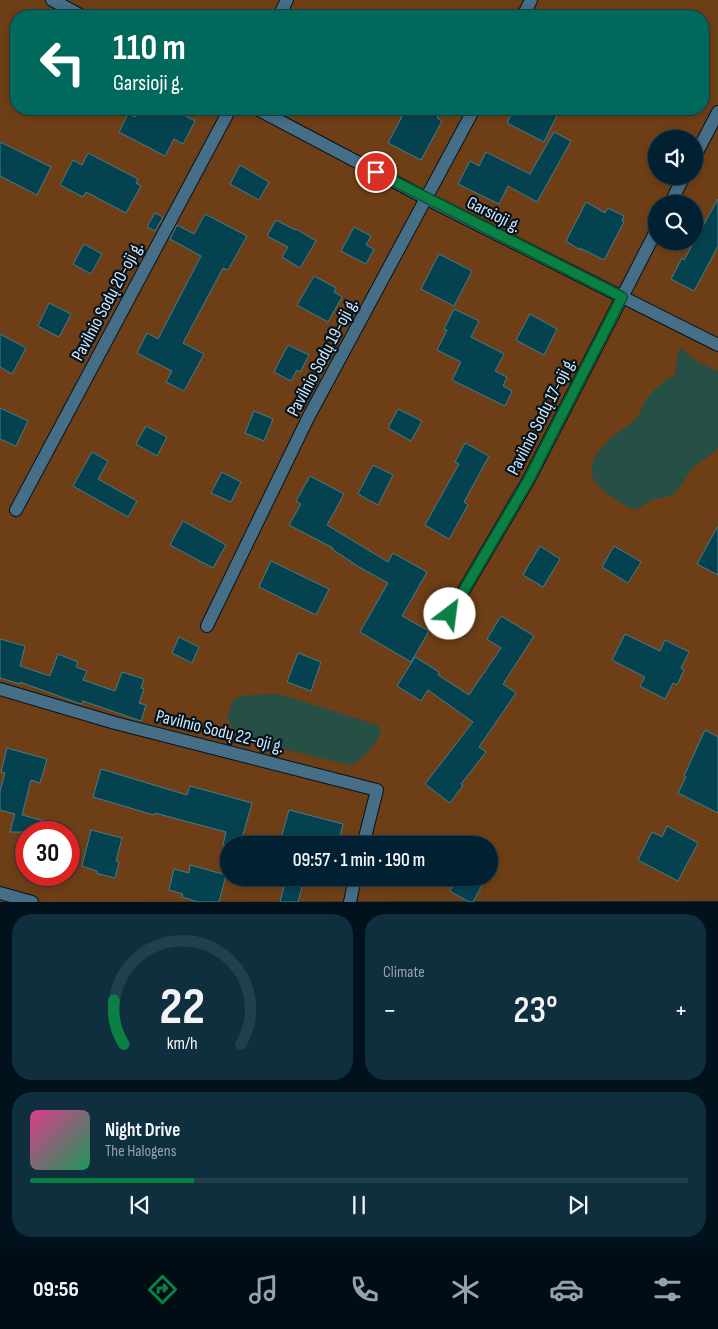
<!DOCTYPE html>
<html lang="en">
<head>
<meta charset="utf-8">
<style>
	:root { --surface:#012132; --page:#0f2e3e; --text:#f1f3f6; --muted:#96a3ac; --line:#233e4d; --accent:#0b8043 }
	body { margin:0; font-family:"Sofia Sans Condensed",sans-serif; background:var(--page); color:var(--text); height:100vh; display:flex; flex-direction:column; font-size:19px; white-space:nowrap }
	* { box-sizing:border-box; margin:0 }
	p { font-size:16px; color:var(--muted) }
	.icon { flex:none; width:28px; height:28px; fill:none; stroke:currentColor; stroke-width:2; stroke-linecap:round; stroke-linejoin:round }
	.map { position:relative; height:902px; overflow:hidden }
	.details { display:flex; flex-direction:column; gap:12px; padding:12px; background:#01121c; flex:1 }
	.details>* { flex:none }
	.top-card { position:absolute; left:10px; top:10px; width:699px; height:105px; border-radius:20px; box-shadow:0 2px 8px #0003,0 0 0 1px var(--line); background:#00695c; color:#fff; overflow:hidden }
	.tools { position:absolute; left:648px; top:130px; display:grid; gap:10px }
	.tools a { display:grid; place-items:center; width:55px; height:55px; border-radius:50%; background:var(--surface); box-shadow:0 2px 8px #0003,0 0 0 1px var(--line); font-size:25px }
	.speed { position:absolute; left:15px; top:821px; display:flex; gap:10px; font-size:25px; font-weight:700; text-align:center }
	.speed>* { display:grid; place-content:center; width:65px; height:65px; border-radius:50%; background:var(--surface); box-shadow:0 2px 8px #0003,0 0 0 1px var(--line); line-height:1 }
	.speed .limit { border:8px solid #d22; background:#fff; color:#111 }
	.pin { position:absolute; display:grid; place-items:center; width:42px; height:42px; color:#fff; margin:-21px; border:2px solid #fff; border-radius:50%; box-shadow:0 1px 5px #0007 }
	.me { position:absolute; width:55px; margin:-28px; rotate:30deg; stroke-linejoin:round; filter:drop-shadow(0 0 4px #0008) }
	.turn { display:flex; align-items:center; gap:18px; height:105px; padding:0 20px; font-size:22px }
	.turn .icon { width:65px; height:65px; stroke-width:2.5 }
	.turn b { display:block; font-size:35px; line-height:42px }
	.big { font-size:38px; font-weight:600; line-height:1.1 }
	.details .tile { flex:1; display:flex; flex-direction:column; justify-content:center; gap:8px; min-width:0; padding:0 18px; border-radius:20px; background:var(--page) }
	.details .dial { align-items:center; gap:0 }
	.dial svg { height:130px; overflow:visible; fill:none; stroke:var(--line); stroke-width:7; stroke-linecap:round; text-anchor:middle }
	.dial text { fill:var(--text); stroke:none }
	.song { display:flex; align-items:center; gap:15px }
	.cover { width:60px; height:60px; border-radius:8px; background:linear-gradient(135deg,hsl(330 70% 55%),hsl(150 70% 35%)) }
	.played { height:5px; border-radius:2px; background:linear-gradient(90deg,var(--accent) 25%,var(--line) 25%) }
	.keys { display:flex; justify-content:space-around; direction:ltr }
	.heat { display:flex; justify-content:space-between; align-items:center; font-size:28px; direction:ltr }
	.details .tiles { flex:1; display:grid; gap:12px; grid-template-columns:1fr 1fr }
	.tile:last-child { grid-column:span 2 }
	.trip { position:absolute; left:220px; top:836px; width:278px; height:50px; border-radius:25px; background:var(--surface); box-shadow:0 2px 8px #0003,0 0 0 1px var(--line); font-weight:600; line-height:50px; text-align:center }
	.menu { display:flex; height:80px; justify-content:space-around; align-items:center; background:#000d14; color:var(--muted) }
	.menu .icon { width:35px; height:35px }
	.menu .current { color:var(--accent) }
	.menu b { font-size:22px; color:var(--text) }
	.map>svg:first-child { display:block }
	.green { fill:#6e3f16; fill-rule:evenodd }
	.water { fill:#264f46 }
	.building { fill:#054250; stroke:#477b8a }
	.lines { fill:none; stroke-linecap:round; stroke-linejoin:round }
	.minor-casing { stroke:#01131f; stroke-width:14 }
	.minor { stroke:#466e87; stroke-width:12 }
	.route-casing { stroke:#07532c; stroke-width:12 }
	.route { stroke:#0b8043; stroke-width:9 }
	.labels { text-anchor:middle; stroke-width:4.5; stroke-linejoin:round; paint-order:stroke }
	.street-label { font-size:18px; fill:#d2e7f6; stroke:#04131d }
</style>
</head>
<body>
<div class="map">
<svg width="718" height="902" viewBox="0 0 718 902">
	<rect width="100%" height="100%" fill="#012c43"/>
	<path class="green" d="M0 0H718V901L0 902ZM16 16H702V109H16ZM656 139H694V176H656ZM656 204H694V241H656ZM26 832H69V875H26ZM229 845H489V878H229Z"/>
	<g class="water">
		<path d="M682 348 696 361 718 371V447L714 452 692 468 678 490 671 496 652 500 636 510C626 507 620 502 612 497 583 478 587 461 610 439 618 432 628 427 635 420 640 415 641 406 646 400 653 389 664 381 675 375L678 352Z"/>
		<path d="M274 694 283 695 377 725 381 730C379 742 361 763 349 765L243 739 235 734 227 717 233 700 241 696Z"/>
	</g>
	<g class="building">
		<polygon points="139,109 172,109 195,121 183,144 174,139 165,156 119,132 128,114 135,117"/>
		<polygon points="406,109 442,109 437,118 442,121 421,160 388,143"/>
		<polygon points="514,109 560,109 544,142 507,123"/>
		<polygon points="554,132 571,141 537,202 508,186 499,204 458,184 470,161 479,166 486,152 530,174"/>
		<polygon points="0,142 51,167 37,195 0,176"/>
		<polygon points="88,153 138,179 136,183 141,186 126,213 86,192 83,197 60,185 73,160 82,165"/>
		<polygon points="240,165 269,182 259,200 230,184"/>
		<polygon points="718,199 718,246 694,291 671,279 682,258 684,260"/>
		<polygon points="586,202 605,213 608,208 624,216 622,221 624,222 604,260 580,248 580,250 566,241"/>
		<polygon points="155,213 163,217 155,231 147,227"/>
		<polygon points="205,214 247,236 228,270 223,268 183,343 204,354 184,391 166,382 172,371 137,353 147,333 158,339 201,256 170,239 177,225 194,234"/>
		<polygon points="276,220 295,230 296,229 316,241 300,268 282,257 288,247 267,236"/>
		<polygon points="354,227 371,236 366,245 374,249 366,264 341,251"/>
		<polygon points="84,244 102,254 91,274 73,264"/>
		<polygon points="439,254 472,271 454,306 421,289"/>
		<polygon points="314,276 336,288 334,292 342,297 328,322 297,305"/>
		<polygon points="49,303 71,314 59,337 38,326"/>
		<polygon points="454,309 479,321 471,337 504,354 495,371 507,377 503,386 512,391 505,406 452,380 461,362 437,350 447,330 444,329"/>
		<polygon points="530,314 557,329 544,355 516,340"/>
		<polygon points="0,334 26,348 12,374 0,367"/>
		<polygon points="288,345 309,355 300,372 297,370 291,381 274,372"/>
		<polygon points="0,408 28,421 16,446 0,439"/>
		<polygon points="398,409 422,421 411,441 388,428"/>
		<polygon points="254,411 273,419 264,441 245,433"/>
		<polygon points="146,426 167,437 157,456 136,444"/>
		<polygon points="465,443 489,456 464,502 468,505 449,539 425,525 459,464 455,462"/>
		<polygon points="92,452 108,461 98,479 137,501 128,517 73,486"/>
		<polygon points="373,465 393,475 378,505 358,494"/>
		<polygon points="222,472 241,482 231,502 211,493"/>
		<polygon points="310,476 344,494 327,525 388,562 393,553 427,572 402,616 429,631 411,662 360,632 388,583 359,567 332,549 333,548 289,525 301,504 296,501"/>
		<polygon points="183,521 226,545 213,568 170,545"/>
		<polygon points="718,526 718,575 697,564"/>
		<polygon points="540,546 560,559 543,587 523,575"/>
		<polygon points="614,546 641,562 628,583 602,567"/>
		<polygon points="271,561 329,589 316,615 259,587"/>
		<polygon points="501,616 534,636 503,684 516,693 479,747 486,752 461,784 463,785 450,803 425,784 473,722 428,690 421,701 397,686 415,657 439,672 438,675 469,695 501,648 487,639"/>
		<polygon points="625,634 660,651 665,640 689,652 681,668 684,670 677,685 673,683 665,699 640,686 645,677 612,660"/>
		<polygon points="179,637 199,647 192,663 172,653"/>
		<polygon points="0,639 25,646 20,666 50,676 58,654 78,662 76,667 87,671 83,680 115,691 122,672 144,679 141,688 144,689 139,703 146,705 141,721 83,701 81,704 20,682 20,684 0,678"/>
		<polygon points="298,653 321,662 311,691 287,682"/>
		<polygon points="705,730 718,737 718,813 678,793 686,777 684,776"/>
		<polygon points="7,748 47,759 40,783 31,780 22,815 66,827 65,832 10,832 15,814 0,810 0,791 5,773 1,772"/>
		<polygon points="101,769 187,795 190,786 252,803 240,845 223,845 226,832 155,813 154,815 93,797"/>
		<polygon points="289,810 343,824 338,845 279,845"/>
		<polygon points="667,826 698,843 678,881 638,860 652,832 662,837"/>
		<polygon points="91,830 122,838 116,861 119,862 115,878 96,873 97,871 82,866"/>
		<polygon points="190,865 226,875 219,902 198,902 182,897 183,894 169,890 174,869 189,873"/>
		<polygon points="457,878 486,878 473,902 469,902 450,891"/>
		<polygon points="285,883 302,887 298,902 280,902"/>
	</g>
	<g class="lines">
		<defs>
			<g id="minor">
				<polyline points="52,0 82,16"/>
				<polyline points="279,16 287,0"/>
				<polyline points="523,16 531,0"/>
				<polyline points="257,109 427,199 718,345"/>
				<polyline points="694,158 718,112"/>
				<polyline points="670,204 684,176"/>
				<polyline points="16,510 230,109"/>
				<polyline points="450,614 528,481 656,231"/>
				<polyline points="207,626 308,418 474,109"/>
				<polyline points="0,689 115,723 377,790 363,845"/>
				<polyline points="0,893 32,902"/>
				<polyline points="350,902 355,878"/>
			</g>
		</defs>
		<use href="#minor" class="minor-casing"/>
		<use href="#minor" class="minor"/>
	</g>
	<g class="lines">
		<defs>
			<polyline id="route" points="376,172 622,297 528,481 450,614"/>
		</defs>
		<use href="#route" class="route-casing"/>
		<use href="#route" class="route"/>
	</g>
	<g class="labels">
		<g class="street-label">
			<text transform="translate(494 214) rotate(27)" y="6">Garsioji g.</text>
			<text transform="translate(107 301) rotate(-62)" y="6">Pavilnio Sodų 20-oji g.</text>
			<text transform="translate(322 357) rotate(-62)" y="6">Pavilnio Sodų 19-oji g.</text>
			<text transform="translate(541 416) rotate(-63)" y="6">Pavilnio Sodų 17-oji g.</text>
			<text transform="translate(220 731) rotate(14)" y="6">Pavilnio Sodų 22-oji g.</text>
		</g>
	</g>
</svg>
<div class="tools">
<a><svg class="icon" aria-label="sound" viewBox="0 0 24 24"><path d="M4 9h4l5-4v14l-5-4H4zM17 9q2 3 0 6"/></svg></a>
<a><svg class="icon" aria-label="search" viewBox="0 0 24 24"><circle cx="10" cy="10" r="6"/><path d="M15 15l6 6"/></svg></a>
</div>
<div class="speed"><div class="limit">30</div></div>
<div class="pin" style="left:376px;top:172px;background:#d93025"><svg class="icon" aria-label="arrive" viewBox="0 0 24 24"><path d="M6 21V4h12l-3 4 3 4H6"/></svg></div>
<svg class="me" style="left:450px;top:614px" viewBox="-20 -20 40 40"><circle r="19" fill="#fff"/><path d="M0-13L10 11 0 6-10 11z" fill="#0b8043"/></svg>
<div class="trip">09:57 · 1 min · 190 m</div>
<div class="top-card">
<div class="turn"><svg class="icon" aria-label="left" viewBox="0 0 24 24"><path d="M17 20v-9H6M10 6l-5 5 5 5"/></svg><div><b>110 m</b>Garsioji g.</div></div>
</div>
</div>
<section class="details">
<div class="tiles">
<div class="tile dial"><svg viewBox="0 0 100 80">
<path d="M14 69A42 42 0 1 1 86 69"/>
<path d="M14 69A42 42 0 0 1 8 42" stroke="#0b8043"/>
<text x="50" y="56" font-size="32" font-weight="700">22</text>
<text x="50" y="72" font-size="11">km/h</text>
</svg></div>
<div class="tile"><p>Climate</p>
<div class="heat"><a>−</a><b class="big">23°</b><a>+</a></div>
</div>
<div class="tile">
<div class="song"><i class="cover"></i><div><b>Night Drive</b><p>The Halogens</p></div></div>
<div class="played"></div>
<div class="keys"><svg class="icon" aria-label="previous" viewBox="0 0 24 24"><path d="M18 5L8 12l10 7zM5 5v14"/></svg><svg class="icon" aria-label="pause" viewBox="0 0 24 24"><path d="M8 5v14M16 5v14"/></svg><svg class="icon" aria-label="next" viewBox="0 0 24 24"><path d="M6 5l10 7-10 7zM19 5v14"/></svg></div>
</div>
</div>
</section>
<nav class="menu">
<b>09:56</b>
<svg class="icon current" aria-label="directions" viewBox="0 0 24 24"><path d="M12 3l9 9-9 9-9-9zM9 14v-3h6M13 9l2 2-2 2"/></svg>
<svg class="icon" aria-label="music" viewBox="0 0 24 24"><path d="M9 18V5l10-2v13"/><circle cx="6" cy="18" r="3"/><circle cx="16" cy="16" r="3"/></svg>
<svg class="icon" aria-label="phone" viewBox="0 0 24 24"><path d="M5 4h4l2 5-3 2q2 4 5 5l2-3 5 2v4C11 20 4 13 5 4z"/></svg>
<svg class="icon" aria-label="climate" viewBox="0 0 24 24"><path d="M12 3v18M4 7l16 10M4 17L20 7"/></svg>
<svg class="icon" aria-label="car" viewBox="0 0 24 24"><path d="M5 17H2v-5l4-1 3-4h7l3 4 3 1v5h-3M9 17h6M6 11h13"/><circle cx="7" cy="17" r="2"/><circle cx="17" cy="17" r="2"/></svg>
<svg class="icon" aria-label="filters" viewBox="0 0 24 24"><path d="M4 7h16M4 17h16"/><circle cx="9" cy="7" r="2"/><circle cx="15" cy="17" r="2"/></svg>
</nav>
</body>
</html>
